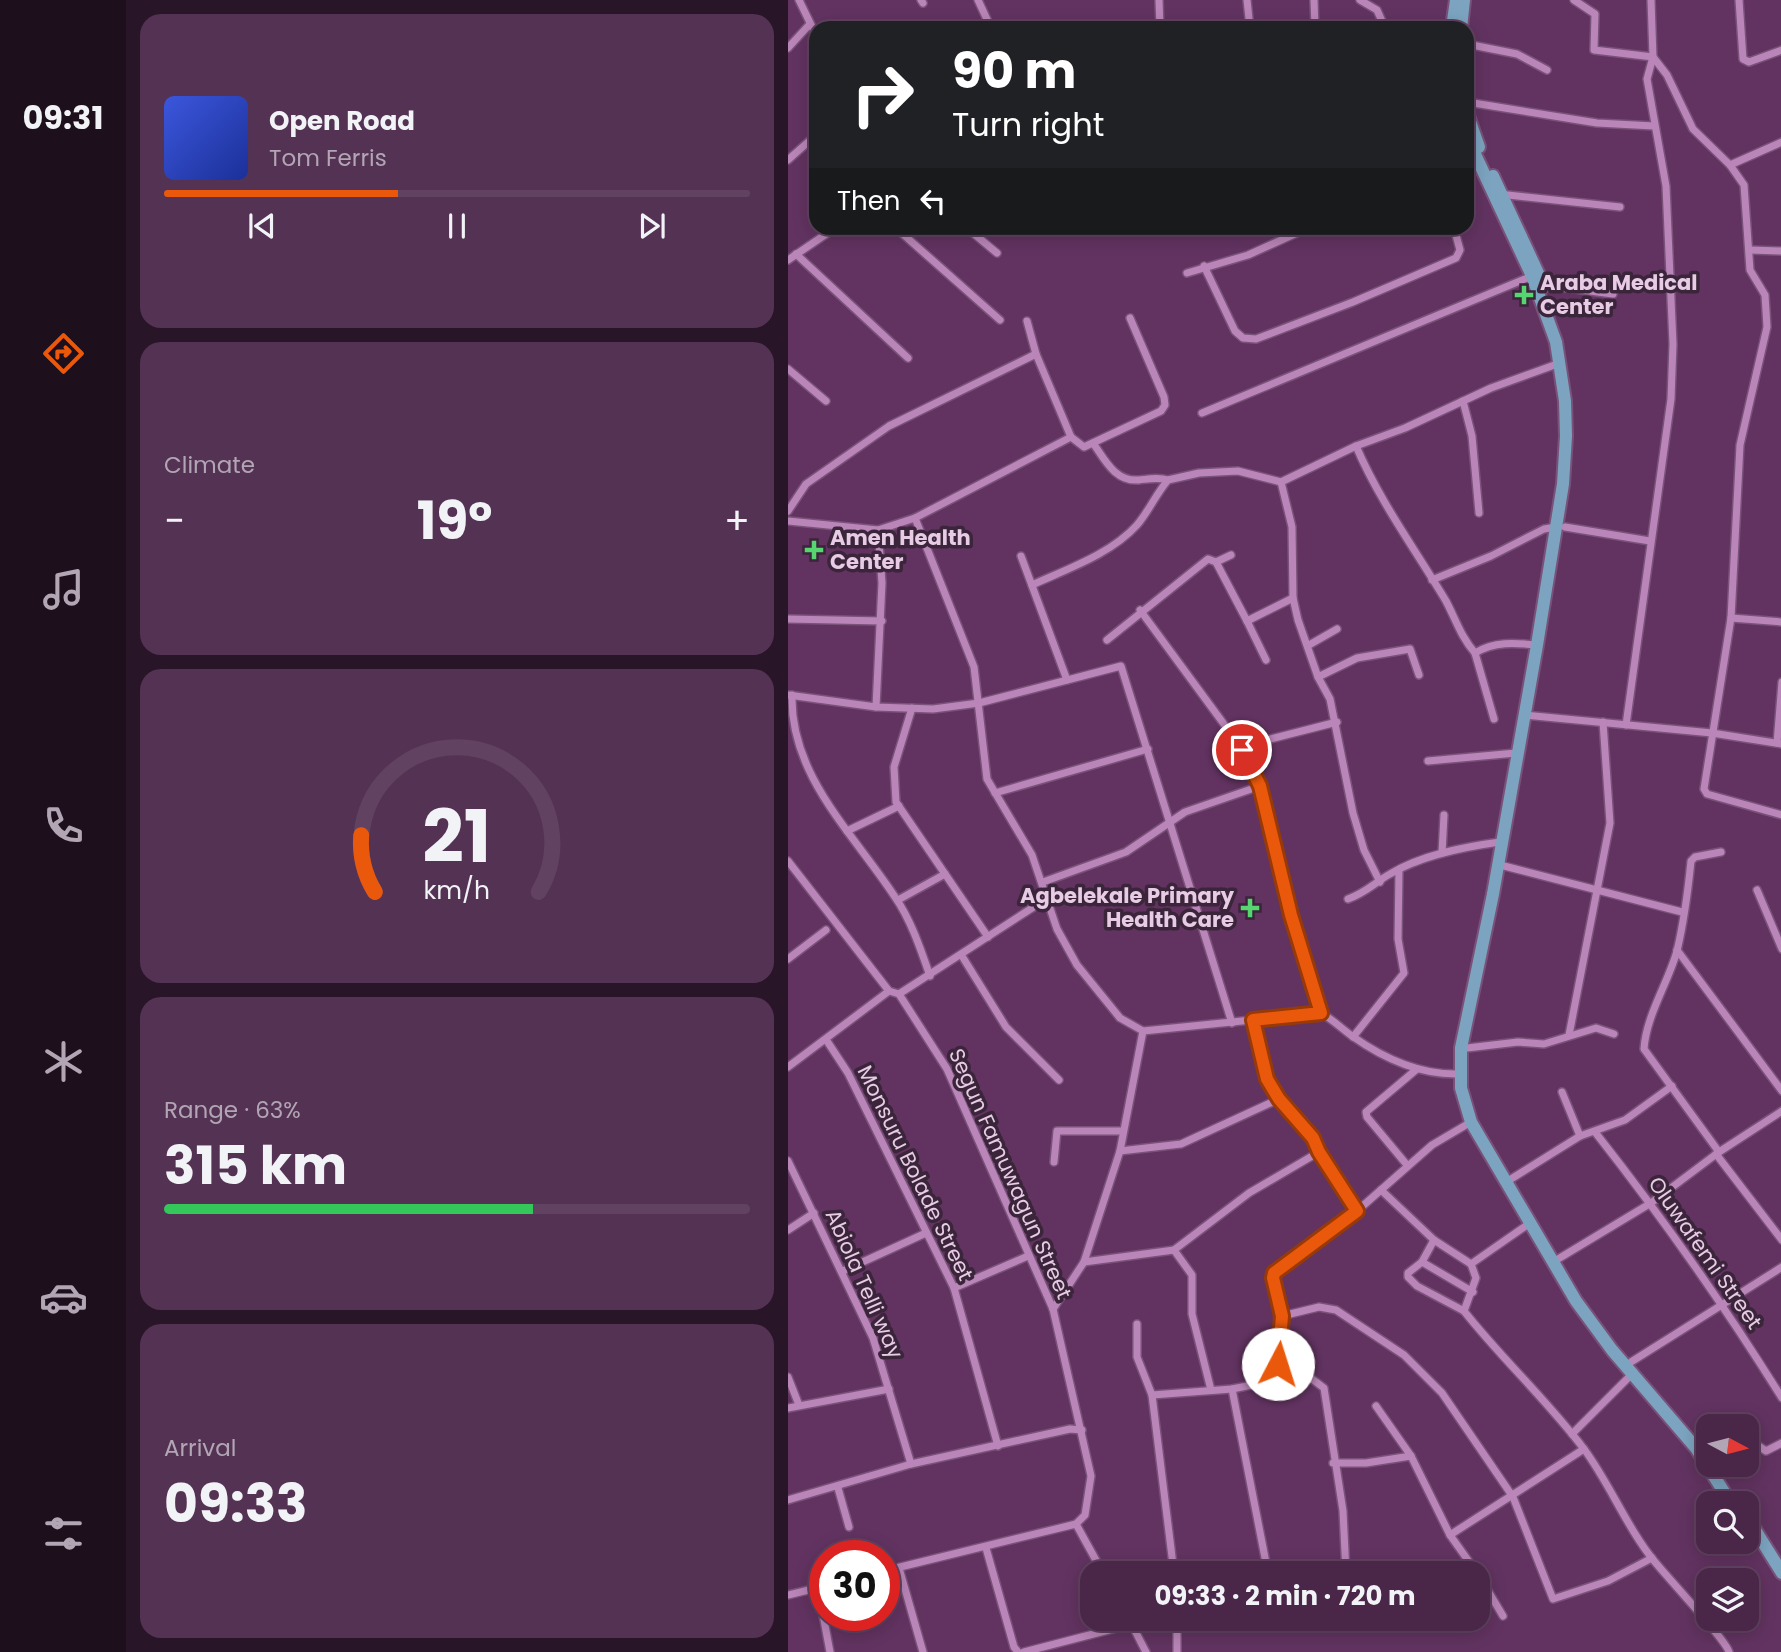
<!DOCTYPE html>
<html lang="en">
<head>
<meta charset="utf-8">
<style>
	:root { --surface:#4a2649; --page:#543253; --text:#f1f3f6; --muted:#b2a5b4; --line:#614361; --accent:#ea580c }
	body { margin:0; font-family:Poppins,sans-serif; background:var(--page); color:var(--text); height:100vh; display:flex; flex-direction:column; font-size:26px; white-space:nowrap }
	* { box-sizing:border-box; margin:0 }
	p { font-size:23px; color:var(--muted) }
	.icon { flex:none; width:38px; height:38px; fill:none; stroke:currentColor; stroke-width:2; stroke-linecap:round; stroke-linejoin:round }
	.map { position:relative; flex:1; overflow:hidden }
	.sheet { display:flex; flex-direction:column; gap:14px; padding:14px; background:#291528; width:662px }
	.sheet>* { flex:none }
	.hud { position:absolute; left:21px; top:21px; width:665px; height:214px; border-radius:21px; box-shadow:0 4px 18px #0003,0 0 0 2px var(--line); background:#202124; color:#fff; overflow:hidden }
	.needle { width:46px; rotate:97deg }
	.fabs { position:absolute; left:908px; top:1414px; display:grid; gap:14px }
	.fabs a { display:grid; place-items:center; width:63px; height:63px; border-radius:14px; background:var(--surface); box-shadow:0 4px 18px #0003,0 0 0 2px var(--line); font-size:35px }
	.speed { position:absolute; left:21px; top:1540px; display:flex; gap:14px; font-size:35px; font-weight:700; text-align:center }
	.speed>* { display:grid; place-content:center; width:91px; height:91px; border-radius:50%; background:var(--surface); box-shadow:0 4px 18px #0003,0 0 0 2px var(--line); line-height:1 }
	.speed .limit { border:10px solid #d22; background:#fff; color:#111 }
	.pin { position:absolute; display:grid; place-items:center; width:60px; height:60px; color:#fff; margin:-30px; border:4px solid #fff; border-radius:50%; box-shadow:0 2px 7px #0007 }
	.me { position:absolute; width:77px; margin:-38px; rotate:5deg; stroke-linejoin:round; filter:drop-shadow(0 0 5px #0008) }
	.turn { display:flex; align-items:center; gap:24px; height:147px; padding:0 28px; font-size:32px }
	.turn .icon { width:91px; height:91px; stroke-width:2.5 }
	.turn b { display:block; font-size:49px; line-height:60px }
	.then { display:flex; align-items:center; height:66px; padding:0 28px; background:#0003; gap:14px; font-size:26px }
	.big { font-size:52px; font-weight:700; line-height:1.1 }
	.sheet .widget { flex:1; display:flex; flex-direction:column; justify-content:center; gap:10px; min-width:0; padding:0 24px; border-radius:21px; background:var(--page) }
	.sheet .dial { align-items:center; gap:0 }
	.dial svg { height:182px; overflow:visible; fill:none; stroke:var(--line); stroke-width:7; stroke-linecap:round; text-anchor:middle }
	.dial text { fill:var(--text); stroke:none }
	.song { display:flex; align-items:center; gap:21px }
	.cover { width:84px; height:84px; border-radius:10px; background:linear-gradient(135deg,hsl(230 70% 55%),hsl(230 70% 35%)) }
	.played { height:7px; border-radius:4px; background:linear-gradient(90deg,var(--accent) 40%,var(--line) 40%) }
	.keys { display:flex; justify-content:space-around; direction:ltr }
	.heat { display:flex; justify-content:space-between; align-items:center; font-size:38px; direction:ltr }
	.charge { height:10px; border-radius:5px; background:linear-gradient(90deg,#34c759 63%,var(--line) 0) }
	.trip { position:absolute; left:292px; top:1561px; width:410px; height:70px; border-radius:21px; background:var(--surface); box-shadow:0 4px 18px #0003,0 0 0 2px var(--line); font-weight:700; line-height:70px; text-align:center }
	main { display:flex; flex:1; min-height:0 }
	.menu { display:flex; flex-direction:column; width:126px; justify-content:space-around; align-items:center; background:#1e0f1d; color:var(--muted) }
	.menu .icon { width:49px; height:49px }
	.menu .selected { color:var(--accent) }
	.menu b { font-size:32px; color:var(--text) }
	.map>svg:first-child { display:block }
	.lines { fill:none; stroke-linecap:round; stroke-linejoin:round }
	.minor-casing { stroke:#795279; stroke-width:10 }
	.primary-casing { stroke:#795279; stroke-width:16 }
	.minor { stroke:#ba85b8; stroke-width:7 }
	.primary { stroke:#7ca4c0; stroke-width:12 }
	.route-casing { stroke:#983908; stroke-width:18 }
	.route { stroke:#ea580c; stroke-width:12 }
	.poi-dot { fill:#57d570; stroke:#3a253a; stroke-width:2.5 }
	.labels { text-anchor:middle; stroke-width:7; stroke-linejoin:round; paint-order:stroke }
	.poi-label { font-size:21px; font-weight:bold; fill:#e8cce6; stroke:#3a253a; text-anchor:start }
	.street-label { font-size:21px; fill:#e8cce6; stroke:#3a253a }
</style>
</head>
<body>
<main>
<nav class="menu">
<b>09:31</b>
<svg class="icon selected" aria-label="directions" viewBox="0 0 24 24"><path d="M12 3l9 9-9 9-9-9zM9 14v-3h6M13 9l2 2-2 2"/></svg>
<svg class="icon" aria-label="music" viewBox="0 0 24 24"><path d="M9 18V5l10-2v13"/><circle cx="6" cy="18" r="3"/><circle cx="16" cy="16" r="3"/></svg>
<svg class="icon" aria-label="phone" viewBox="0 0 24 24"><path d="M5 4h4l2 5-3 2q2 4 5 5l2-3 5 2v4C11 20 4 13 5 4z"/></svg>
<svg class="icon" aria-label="climate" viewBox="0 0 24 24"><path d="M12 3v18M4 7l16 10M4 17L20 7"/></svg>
<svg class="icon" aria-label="car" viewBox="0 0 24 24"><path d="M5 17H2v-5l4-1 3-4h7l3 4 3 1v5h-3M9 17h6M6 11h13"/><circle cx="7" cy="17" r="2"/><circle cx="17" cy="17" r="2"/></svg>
<svg class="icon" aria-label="filters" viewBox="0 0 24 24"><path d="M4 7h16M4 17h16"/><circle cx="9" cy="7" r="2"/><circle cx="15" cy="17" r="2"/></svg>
</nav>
<section class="sheet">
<div class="widget">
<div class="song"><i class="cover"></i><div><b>Open Road</b><p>Tom Ferris</p></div></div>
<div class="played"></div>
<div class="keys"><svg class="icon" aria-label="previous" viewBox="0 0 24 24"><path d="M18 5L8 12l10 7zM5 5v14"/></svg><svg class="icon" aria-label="pause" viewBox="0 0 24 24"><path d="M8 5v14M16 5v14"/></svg><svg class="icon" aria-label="next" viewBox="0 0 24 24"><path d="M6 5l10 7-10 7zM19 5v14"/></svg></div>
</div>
<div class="widget"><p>Climate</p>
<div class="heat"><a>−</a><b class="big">19°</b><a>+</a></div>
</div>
<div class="widget dial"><svg viewBox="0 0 100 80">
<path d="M14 69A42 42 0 1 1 86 69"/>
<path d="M14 69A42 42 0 0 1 8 44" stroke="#ea580c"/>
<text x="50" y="56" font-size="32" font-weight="700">21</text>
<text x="50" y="72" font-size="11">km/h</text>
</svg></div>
<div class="widget"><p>Range · 63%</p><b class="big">315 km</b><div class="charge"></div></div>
<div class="widget"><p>Arrival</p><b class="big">09:33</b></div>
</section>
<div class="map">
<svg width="994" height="1652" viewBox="0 0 994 1652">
	<rect width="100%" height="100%" fill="#623361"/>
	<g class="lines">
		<defs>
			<g id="minor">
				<polyline points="11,0 28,35"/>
				<polyline points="133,0 135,3"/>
				<polyline points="190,0 203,28"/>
				<polyline points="371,0 372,28"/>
				<polyline points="459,0 462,28"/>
				<polyline points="526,0 527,28"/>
				<polyline points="572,0 589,10 597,28"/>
				<polyline points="786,0 807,14 806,50 865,57 879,75 905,129 942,165 994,142"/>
				<polyline points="951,0 955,59 961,62 994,50"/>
				<polyline points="679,44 729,54 759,70"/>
				<polyline points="0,48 21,25"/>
				<polyline points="679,102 809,123 866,126"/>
				<polyline points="0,160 28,135"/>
				<polyline points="942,165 956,185 962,270 977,295 979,327 952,445 943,618 916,789 919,794 994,815"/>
				<polyline points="711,194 832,207"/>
				<polyline points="108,228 212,320"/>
				<polyline points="179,228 209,253"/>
				<polyline points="962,250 994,251"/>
				<polyline points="8,254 120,358"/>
				<polyline points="0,260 47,228"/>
				<polyline points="416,266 447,331 455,338 468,339 565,302 668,258 672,250 666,228"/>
				<polyline points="399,273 460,255 520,228"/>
				<polyline points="756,285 825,294"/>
				<polyline points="239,321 248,354 283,437"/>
				<polyline points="0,369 38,401"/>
				<polyline points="675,401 684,436 691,513"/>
				<polyline points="414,413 744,276"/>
				<path d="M305 443C317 460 327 482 351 480 361 479 370 477 380 480"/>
				<path d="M568 446C592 502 627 549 658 601 668 620 673 637 687 653 707 641 727 643 749 645"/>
				<polyline points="493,482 568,446 617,428 703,388 772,363"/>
				<polyline points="0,511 18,484 101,426 248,354"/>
				<path d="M127 518 186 667 199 779 244 855 269 929 289 965 332 1018 355 1031 533 1013C544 1019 553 1028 564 1036 595 1058 632 1075 671 1074"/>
				<polyline points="0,521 90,530 127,518 283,437 296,447 373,411 377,405 376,397 342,318"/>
				<polyline points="777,527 862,541"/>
				<polyline points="140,543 160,536"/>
				<polyline points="233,556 279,680"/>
				<polyline points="428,562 443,555"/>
				<polyline points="644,580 703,556 756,529 768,527"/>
				<path d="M244 585C279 569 323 554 349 525 361 511 368 494 380 480L411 473 450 471 493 482 504 527 505 598 510 620 530 677 542 699 565 813 576 850 592 882"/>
				<polyline points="352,610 455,750 472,786 503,915 533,1013"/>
				<polyline points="943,618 994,622"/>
				<polyline points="0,619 94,621"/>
				<polyline points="459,621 478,660"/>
				<polyline points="319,640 420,559 428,562 459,621 505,598"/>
				<polyline points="521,645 549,629"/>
				<polyline points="687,653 706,719"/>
				<polyline points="530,677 569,658 622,649 631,675"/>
				<polyline points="0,695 88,707 145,709 191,703 333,666 444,1023"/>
				<path d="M4 695C2 776 66 834 107 897 123 920 133 950 142 976"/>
				<polyline points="88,707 94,583 90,530"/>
				<polyline points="124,708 106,767 108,802 200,937"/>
				<polyline points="736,715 924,733 994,744"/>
				<polyline points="838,725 883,399 885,344 878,186 859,79 865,57 863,0"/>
				<polyline points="989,743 994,682"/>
				<polyline points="455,750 475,741 549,722"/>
				<polyline points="640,761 728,753"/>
				<polyline points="207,793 360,749"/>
				<polyline points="59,831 111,806"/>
				<polyline points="654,853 656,815"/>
				<polyline points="0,861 101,991 111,994 159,1069 265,1309 303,1476 297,1515 288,1524 96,1571"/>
				<polyline points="716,866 894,912"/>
				<polyline points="255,882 338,852 397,812 472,786"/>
				<polyline points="969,890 994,949"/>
				<path d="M560 899C579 892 586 883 602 874 634 855 675 847 712 842"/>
				<polyline points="110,900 157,874"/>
				<polyline points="889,950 994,1091"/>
				<polyline points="174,956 218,1027 271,1080"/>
				<polyline points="0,959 38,930"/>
				<polyline points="111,994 258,899"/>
				<polyline points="465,1020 479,1079 491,1099 525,1138 531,1152 569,1211"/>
				<polyline points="781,1035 822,823 815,722"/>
				<polyline points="565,1037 616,973 610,939 611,870"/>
				<polyline points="39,1041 60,1073 166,1288 210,1446"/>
				<polyline points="679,1048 730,1042 756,1044 808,1028 826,1034"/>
				<polyline points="0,1067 101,991"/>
				<polyline points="774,1092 792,1136"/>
				<path d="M807 1132C874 1217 936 1305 994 1398"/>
				<polyline points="332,1151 393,1144 491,1099"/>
				<path d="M931 1152 856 1049C858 1016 880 983 889 951 896 921 900 891 903 861L907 857 933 852"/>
				<polyline points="928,1154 994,1240"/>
				<polyline points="0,1161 85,1338 123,1464"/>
				<polyline points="266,1162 269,1131 333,1131"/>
				<polyline points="619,1165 579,1117 578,1112 629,1069"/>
				<polyline points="723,1179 792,1136 837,1120 884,1086"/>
				<polyline points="593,1190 646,1240 683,1264"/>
				<path d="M742 1223 683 1264 688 1278 676 1311C714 1359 759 1400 796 1449 822 1484 839 1528 867 1562 879 1577 939 1641 941 1652"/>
				<polyline points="0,1230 26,1213"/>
				<polyline points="646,1240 634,1262 620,1273 620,1277 629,1286 676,1311"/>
				<polyline points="386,1250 404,1275 404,1314 423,1390"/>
				<polyline points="770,1259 863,1203 931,1152 994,1111"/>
				<polyline points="296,1262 386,1250 461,1193 531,1152"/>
				<polyline points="634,1262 685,1292"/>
				<polyline points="55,1271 138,1233"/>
				<polyline points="166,1288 240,1256"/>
				<polyline points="265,1309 296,1262 332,1151 355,1031"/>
				<polyline points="494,1316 531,1307 548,1310 616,1355 654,1393 725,1497 765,1599 820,1581 864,1558"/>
				<polyline points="349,1324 349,1357 364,1395 386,1573"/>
				<polyline points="843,1362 994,1267"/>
				<polyline points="0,1377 11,1405"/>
				<polyline points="489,1380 524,1379 536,1388 555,1511 558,1573"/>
				<polyline points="444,1389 480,1573"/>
				<polyline points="364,1395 444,1389 489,1380 494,1316 485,1278 486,1273 569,1211 644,1145 683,1122"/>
				<polyline points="588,1406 623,1456 662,1535 689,1573"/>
				<polyline points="0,1408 101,1389"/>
				<polyline points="784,1434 844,1374"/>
				<polyline points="959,1446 966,1443 978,1451 994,1443"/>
				<polyline points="545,1463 578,1463 623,1456"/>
				<polyline points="50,1488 61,1527"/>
				<polyline points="0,1500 123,1464 282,1429 294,1430"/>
				<polyline points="288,1524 315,1573"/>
				<polyline points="662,1535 796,1449"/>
				<polyline points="198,1548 226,1647 230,1652"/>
				<polyline points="111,1568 135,1652"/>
				<polyline points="690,1574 715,1616"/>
				<polyline points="30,1588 42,1652"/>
				<polyline points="0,1595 37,1586"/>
				<polyline points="341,1619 358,1652"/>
				<polyline points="236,1652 344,1624"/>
				<polyline points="389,1652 389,1619"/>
			</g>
			<g id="primary">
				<polyline points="664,28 668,0"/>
				<polyline points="673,28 676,0"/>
				<polyline points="679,113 691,147"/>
				<polyline points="679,137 744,276 768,342 777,401 778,436 775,484 749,645 705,894 673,1048 673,1088 683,1122 788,1301 824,1350 908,1448 943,1503"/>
				<polyline points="705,176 756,286"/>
				<polyline points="959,1517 994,1573"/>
			</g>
		</defs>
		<use href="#minor" class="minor-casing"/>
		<use href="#primary" class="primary-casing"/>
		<use href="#minor" class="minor"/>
		<use href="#primary" class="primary"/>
	</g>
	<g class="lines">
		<defs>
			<polyline id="route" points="454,750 472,786 503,915 533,1013 465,1020 479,1079 491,1099 525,1138 531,1152 569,1211 486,1273 485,1278 494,1316 490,1364"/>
		</defs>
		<use href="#route" class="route-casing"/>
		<use href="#route" class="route"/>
	</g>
	<g class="poi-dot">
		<path d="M732.5 284.5h7v7h7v7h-7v7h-7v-7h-7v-7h7z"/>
		<path d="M22.5 539.5h7v7h7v7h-7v7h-7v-7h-7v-7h7z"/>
		<path d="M458.5 897.5h7v7h7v7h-7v7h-7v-7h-7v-7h7z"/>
	</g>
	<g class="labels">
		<g class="poi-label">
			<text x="752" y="290">Araba Medical<tspan x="752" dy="24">Center</tspan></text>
			<text x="42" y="545">Amen Health<tspan x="42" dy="24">Center</tspan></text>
			<text x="446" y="903" text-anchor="end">Agbelekale Primary<tspan x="446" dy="24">Health Care</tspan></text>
		</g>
		<g class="street-label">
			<text transform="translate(127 1173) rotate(64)" y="7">Monsuru Bolade Street</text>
			<text transform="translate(222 1174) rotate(66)" y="7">Segun Famuwagun Street</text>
			<text transform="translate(917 1253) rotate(55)" y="7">Oluwafemi Street</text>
			<text transform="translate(76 1284) rotate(66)" y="7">Abiola Telli way</text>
		</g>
	</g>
</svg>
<div class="fabs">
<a><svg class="needle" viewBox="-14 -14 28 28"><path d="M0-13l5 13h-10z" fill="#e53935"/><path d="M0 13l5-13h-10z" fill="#b2a5b4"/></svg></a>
<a><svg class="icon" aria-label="search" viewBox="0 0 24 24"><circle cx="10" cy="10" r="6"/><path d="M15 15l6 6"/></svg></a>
<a><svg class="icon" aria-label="layers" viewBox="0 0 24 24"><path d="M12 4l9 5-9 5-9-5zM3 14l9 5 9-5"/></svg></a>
</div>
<div class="speed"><div class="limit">30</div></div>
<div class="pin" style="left:454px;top:750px;background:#d93025"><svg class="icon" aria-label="arrive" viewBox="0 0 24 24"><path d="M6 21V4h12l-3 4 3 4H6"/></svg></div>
<svg class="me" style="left:490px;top:1364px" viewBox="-20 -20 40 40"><circle r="19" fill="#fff"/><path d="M0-13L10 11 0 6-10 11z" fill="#ea580c"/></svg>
<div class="trip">09:33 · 2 min · 720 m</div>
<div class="hud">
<div class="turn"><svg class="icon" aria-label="right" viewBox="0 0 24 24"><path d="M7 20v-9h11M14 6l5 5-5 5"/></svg><div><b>90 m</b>Turn right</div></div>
<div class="then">Then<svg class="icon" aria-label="left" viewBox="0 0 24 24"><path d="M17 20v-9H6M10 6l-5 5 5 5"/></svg></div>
</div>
</div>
</main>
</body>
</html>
